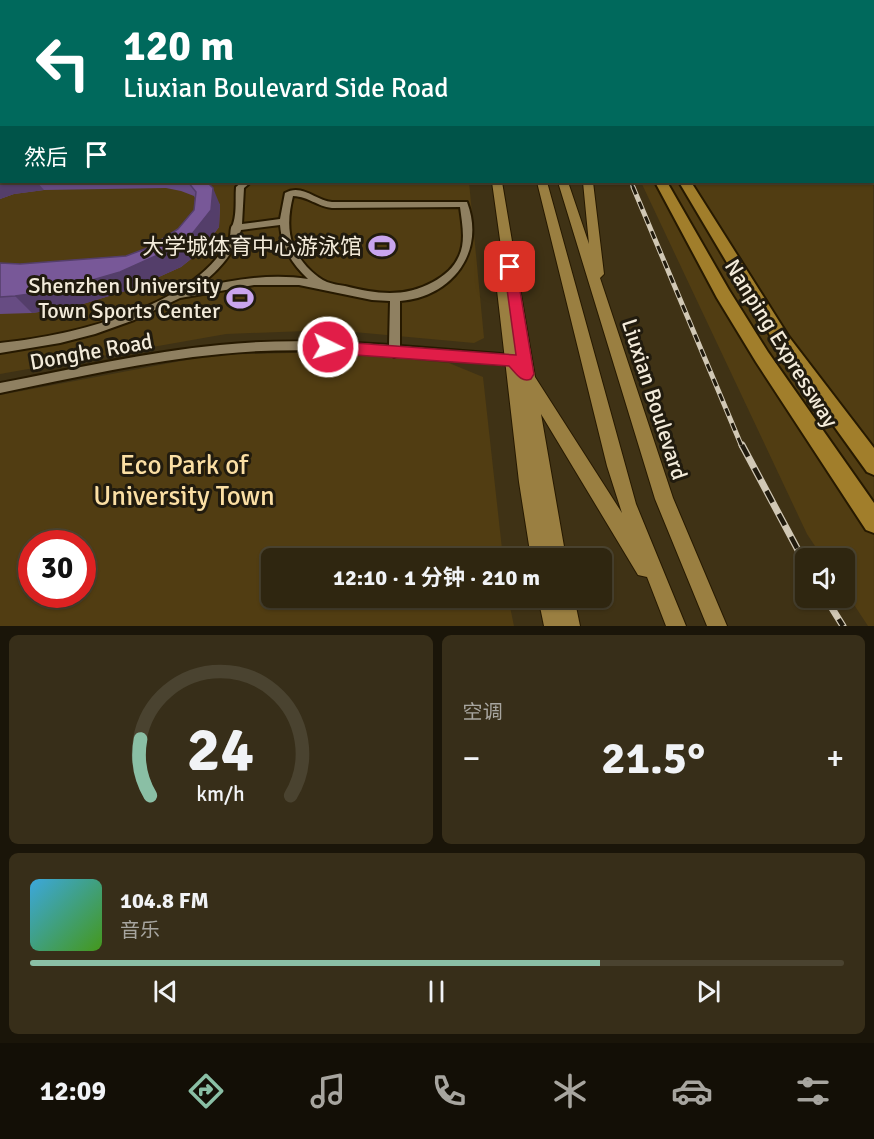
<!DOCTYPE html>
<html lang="zh">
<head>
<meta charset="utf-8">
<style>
	:root { --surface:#2f2610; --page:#372e19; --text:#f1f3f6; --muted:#a7a59f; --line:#4a4330; --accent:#8abfa5 }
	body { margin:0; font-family:Signika,"Noto Sans SC",sans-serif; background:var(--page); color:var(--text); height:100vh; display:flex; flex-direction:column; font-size:22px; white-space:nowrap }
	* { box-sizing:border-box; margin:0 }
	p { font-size:20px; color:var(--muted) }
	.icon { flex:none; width:33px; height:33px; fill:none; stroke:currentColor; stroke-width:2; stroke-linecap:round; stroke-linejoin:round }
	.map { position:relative; height:626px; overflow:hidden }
	.side { display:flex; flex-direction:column; gap:9px; padding:9px; background:#1a1509; flex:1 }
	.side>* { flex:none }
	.top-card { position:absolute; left:0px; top:0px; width:874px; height:183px; box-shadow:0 2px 4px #0004,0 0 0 2px var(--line); background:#00695c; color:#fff; overflow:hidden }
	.controls { position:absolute; left:795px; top:548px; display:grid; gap:12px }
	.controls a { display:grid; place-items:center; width:60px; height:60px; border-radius:9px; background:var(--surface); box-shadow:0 2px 4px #0004,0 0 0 2px var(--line); font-size:30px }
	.speed { position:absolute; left:18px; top:530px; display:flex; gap:12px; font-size:30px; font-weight:700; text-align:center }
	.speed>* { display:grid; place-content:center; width:78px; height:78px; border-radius:50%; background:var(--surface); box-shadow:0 2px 4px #0004,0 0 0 2px var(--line); line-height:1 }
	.speed .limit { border:9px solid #d22; background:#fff; color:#111 }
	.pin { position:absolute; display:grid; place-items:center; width:51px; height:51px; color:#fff; margin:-26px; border-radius:12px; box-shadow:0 3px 9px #0006 }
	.me { position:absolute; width:66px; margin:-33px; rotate:94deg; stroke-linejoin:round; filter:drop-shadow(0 0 4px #0008) }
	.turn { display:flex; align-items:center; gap:21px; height:126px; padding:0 24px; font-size:27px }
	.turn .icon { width:78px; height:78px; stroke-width:2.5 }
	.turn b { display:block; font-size:42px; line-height:51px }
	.then { display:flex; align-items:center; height:57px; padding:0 24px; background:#0003; gap:12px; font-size:22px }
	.big { font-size:45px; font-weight:700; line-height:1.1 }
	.side .tile { flex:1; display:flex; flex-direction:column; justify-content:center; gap:9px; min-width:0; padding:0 21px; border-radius:9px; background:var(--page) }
	.side .dial { align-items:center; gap:0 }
	.dial svg { height:156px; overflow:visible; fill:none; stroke:var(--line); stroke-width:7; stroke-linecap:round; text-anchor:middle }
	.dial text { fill:var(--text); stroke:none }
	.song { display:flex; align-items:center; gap:18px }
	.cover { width:72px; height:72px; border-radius:9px; background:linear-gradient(135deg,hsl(200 70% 55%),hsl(100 70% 35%)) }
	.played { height:6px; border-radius:3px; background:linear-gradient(90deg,var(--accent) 70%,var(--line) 70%) }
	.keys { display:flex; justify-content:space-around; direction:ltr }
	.heat { display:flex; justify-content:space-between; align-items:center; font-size:33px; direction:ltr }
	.side .tiles { flex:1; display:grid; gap:9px; grid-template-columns:1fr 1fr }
	.tile:last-child { grid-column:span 2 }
	.trip { position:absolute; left:261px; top:548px; width:351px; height:60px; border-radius:9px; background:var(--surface); box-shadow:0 2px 4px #0004,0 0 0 2px var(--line); font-weight:700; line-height:60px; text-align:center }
	.menu { display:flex; height:96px; justify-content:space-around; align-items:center; background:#130f06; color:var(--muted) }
	.menu .icon { width:42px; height:42px }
	.menu .active { color:var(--accent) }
	.menu b { font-size:27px; color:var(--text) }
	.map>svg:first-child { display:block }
	.green { fill:#513d12; fill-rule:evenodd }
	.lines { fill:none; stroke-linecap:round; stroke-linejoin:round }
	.minor-casing { stroke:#261900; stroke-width:4 }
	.major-casing { stroke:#261900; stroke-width:2 }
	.highway-casing { stroke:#261900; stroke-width:4 }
	.minor { fill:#8f8061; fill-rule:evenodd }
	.major { fill:#9a7f41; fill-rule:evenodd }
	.highway { fill:#a17e2b; fill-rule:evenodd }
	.rail-far2-casing { stroke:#d1c8b5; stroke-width:4 }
	.rail-far1-casing { stroke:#d1c8b5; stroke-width:5 }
	.rail-casing { stroke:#d1c8b5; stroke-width:7 }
	.rail-far2 { stroke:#211b0e; stroke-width:2; stroke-dasharray:6; stroke-linecap:butt }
	.rail-far1 { stroke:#211b0e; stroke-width:3; stroke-dasharray:8; stroke-linecap:butt }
	.rail { stroke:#211b0e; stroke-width:4.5; stroke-dasharray:13; stroke-linecap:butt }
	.wall { fill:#674c83 }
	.shaded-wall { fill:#543e6a }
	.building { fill:#785898; stroke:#543e6a; stroke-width:1.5 }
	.route { fill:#e11d48; stroke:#92132f; stroke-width:1.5 }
	.labels { text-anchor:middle; stroke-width:6; stroke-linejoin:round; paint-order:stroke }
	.poi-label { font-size:22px; fill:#f3ebda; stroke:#211b0e; text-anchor:end }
	.street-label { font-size:22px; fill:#f3ebda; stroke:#211b0e }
	.near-park-label { font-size:27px; fill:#fbdfa4; stroke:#211b0e }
</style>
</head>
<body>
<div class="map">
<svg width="874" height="626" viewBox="0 0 874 626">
	<rect width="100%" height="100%" fill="#3f3215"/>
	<g class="green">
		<polygon points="873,97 874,626 868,626 845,591 844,558 823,558 807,534 641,182 873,182"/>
		<polygon points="0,178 2,182 469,182 484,338 474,343 332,330 226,334 0,374"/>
		<path d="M326 352 449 363 483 377 503 558H272V597H508L514 626H0V395L213 355ZM32 543H82V594H32Z"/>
	</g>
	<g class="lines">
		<defs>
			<g id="minor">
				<rect x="873" y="146" width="1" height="4"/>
				<path d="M242 182H251L244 188 242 224 280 219 285 193C302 183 316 201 332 202H467C486 252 452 297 400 301V346L513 355 517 357 519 360 517 363 513 365 398 355 394 357 390 354C333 350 277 348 221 354 146 361 73 378 0 393V383C73 369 146 352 220 345 276 339 333 341 389 345L390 301 372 300 299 285H254L180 298 134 320 95 334 60 343 0 353V343C69 336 194 308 229 240 231 235 230 232 231 228 231 226 233 225 233 224 237 213 235 198 236 187ZM293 196C310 197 316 206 332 208L460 207C462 223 466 241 459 256 454 268 444 276 433 282 404 298 376 294 345 286 339 285 332 284 327 282 313 276 298 259 293 245 287 229 289 212 293 196ZM280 225C282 248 292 264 308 279 270 273 233 280 196 288 215 274 235 254 241 230Z"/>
			</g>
			<g id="major">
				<rect x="0" y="97" width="2" height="6"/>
				<polygon points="492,182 502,182 535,377 622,513 607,466 537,182 547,182 636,504 686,626 666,626 647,577 638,575 541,414 566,558 531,558 519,482 494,264 496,261 503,261"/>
				<polygon points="558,182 568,182 589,244 583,182 593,182 604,274 600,278 673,498 727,626 707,626 655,499"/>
				<polygon points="538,597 574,597 580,626 544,626"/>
			</g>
			<g id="highway">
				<polygon points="655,182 667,182 729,290 768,352 874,503 874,533 866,530 756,362 717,298"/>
				<polygon points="679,182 691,182 789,337 874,448 874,475 867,472 777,347"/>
			</g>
		</defs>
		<use href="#minor" class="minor-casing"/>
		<use href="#major" class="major-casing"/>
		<use href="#highway" class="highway-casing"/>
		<use href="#minor" class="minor"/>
		<use href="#major" class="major"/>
		<use href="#highway" class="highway"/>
		<defs>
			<polyline id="rail-far2" points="631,182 634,189"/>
			<polyline id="rail-far1" points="633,187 742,447"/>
			<g id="rail">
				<polyline points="742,445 806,565"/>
				<polyline points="825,597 843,626"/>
			</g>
		</defs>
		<use href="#rail-far2" class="rail-far2-casing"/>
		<use href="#rail-far1" class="rail-far1-casing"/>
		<use href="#rail" class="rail-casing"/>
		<use href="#rail-far2" class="rail-far2"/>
		<use href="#rail-far1" class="rail-far1"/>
		<use href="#rail" class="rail"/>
	</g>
	<polygon class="wall" points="0,170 2,182 207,182 220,205 219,227 201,251 181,267 132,289 73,307 32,313 0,314 0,263 20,264 126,256 150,247 178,229 194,210 195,198 194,196 181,191 166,188 44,190 14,194 0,199"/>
	<g class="shaded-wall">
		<polygon points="2,176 2,182 37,182 44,190 14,194 0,199 0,177"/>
		<polygon points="213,188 220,205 219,227 201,251 181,267 132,289 73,307 32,313 15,296 171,249"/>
	</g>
	<polygon class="building" points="188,182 207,182 213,188 211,210 192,234 171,249 120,272 58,290 15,296 0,297 0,263 20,264 126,256 150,247 178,229 194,210 196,192"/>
	<linearGradient id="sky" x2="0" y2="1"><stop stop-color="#231c0c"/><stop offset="0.52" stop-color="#524f46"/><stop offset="1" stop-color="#524f46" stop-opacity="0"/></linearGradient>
	<rect width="874" height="185" fill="url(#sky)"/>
	<path class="route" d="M510 263 516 267 534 374 531 379C521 383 516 373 509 366L328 353 323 351 321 347 323 343 328 341 516 355 504 267Z"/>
	<defs>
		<symbol id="stadium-bare" viewBox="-9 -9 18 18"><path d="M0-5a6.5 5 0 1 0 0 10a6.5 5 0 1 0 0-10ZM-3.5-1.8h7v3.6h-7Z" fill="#c9a5ee" stroke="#211b0e" stroke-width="2.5" paint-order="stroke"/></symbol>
	</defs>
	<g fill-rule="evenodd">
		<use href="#stadium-bare" x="363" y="227" width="38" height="38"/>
		<use href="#stadium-bare" x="221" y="279" width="38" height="38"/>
	</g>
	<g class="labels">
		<g class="poi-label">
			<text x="362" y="254">大学城体育中心游泳馆</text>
			<text x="220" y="293">Shenzhen University<tspan x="220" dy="25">Town Sports Center</tspan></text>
		</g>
		<g class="street-label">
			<text transform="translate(782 343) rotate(58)" y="8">Nanping Expressway</text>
			<text transform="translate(91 351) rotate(-10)" y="8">Donghe Road</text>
			<text transform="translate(655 399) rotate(72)" y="8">Liuxian Boulevard</text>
		</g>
		<g class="near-park-label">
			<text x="184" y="474">Eco Park of<tspan x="184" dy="31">University Town</tspan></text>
		</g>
	</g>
</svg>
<div class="controls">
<a><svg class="icon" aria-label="sound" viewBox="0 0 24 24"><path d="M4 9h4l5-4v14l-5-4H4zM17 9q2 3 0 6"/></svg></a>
</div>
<div class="speed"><div class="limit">30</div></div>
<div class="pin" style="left:510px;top:267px;background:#d93025"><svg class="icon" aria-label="arrive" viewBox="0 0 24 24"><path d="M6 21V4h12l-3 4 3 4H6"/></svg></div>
<svg class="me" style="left:328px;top:347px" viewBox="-20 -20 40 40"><circle r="17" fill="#e11d48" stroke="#fff" stroke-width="3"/><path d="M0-11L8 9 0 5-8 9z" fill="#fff"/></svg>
<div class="trip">12:10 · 1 分钟 · 210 m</div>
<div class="top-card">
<div class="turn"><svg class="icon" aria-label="left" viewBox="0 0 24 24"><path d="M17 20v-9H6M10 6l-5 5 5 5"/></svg><div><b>120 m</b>Liuxian Boulevard Side Road</div></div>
<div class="then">然后<svg class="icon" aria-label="arrive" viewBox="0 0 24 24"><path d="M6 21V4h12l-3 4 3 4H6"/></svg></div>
</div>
</div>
<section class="side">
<div class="tiles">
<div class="tile dial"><svg viewBox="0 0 100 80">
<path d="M14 69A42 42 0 1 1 86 69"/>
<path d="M14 69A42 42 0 0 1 9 40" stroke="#8abfa5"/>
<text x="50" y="56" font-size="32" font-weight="700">24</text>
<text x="50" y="72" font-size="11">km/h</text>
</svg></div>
<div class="tile"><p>空调</p>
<div class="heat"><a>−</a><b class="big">21.5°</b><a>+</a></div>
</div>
<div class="tile">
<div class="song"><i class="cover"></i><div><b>104.8 FM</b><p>音乐</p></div></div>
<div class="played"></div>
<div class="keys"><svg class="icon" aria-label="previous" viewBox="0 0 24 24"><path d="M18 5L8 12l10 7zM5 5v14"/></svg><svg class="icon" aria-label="pause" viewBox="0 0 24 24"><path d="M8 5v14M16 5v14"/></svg><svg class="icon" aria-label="next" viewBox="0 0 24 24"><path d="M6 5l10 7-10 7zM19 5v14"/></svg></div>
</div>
</div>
</section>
<nav class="menu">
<b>12:09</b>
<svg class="icon active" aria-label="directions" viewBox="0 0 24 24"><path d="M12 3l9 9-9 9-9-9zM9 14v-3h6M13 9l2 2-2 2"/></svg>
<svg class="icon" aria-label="music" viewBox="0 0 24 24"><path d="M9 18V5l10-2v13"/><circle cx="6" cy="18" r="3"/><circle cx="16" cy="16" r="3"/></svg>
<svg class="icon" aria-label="phone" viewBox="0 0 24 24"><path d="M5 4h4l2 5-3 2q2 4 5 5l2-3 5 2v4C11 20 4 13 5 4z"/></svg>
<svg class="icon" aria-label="climate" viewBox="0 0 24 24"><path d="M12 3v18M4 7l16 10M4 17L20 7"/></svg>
<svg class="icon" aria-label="car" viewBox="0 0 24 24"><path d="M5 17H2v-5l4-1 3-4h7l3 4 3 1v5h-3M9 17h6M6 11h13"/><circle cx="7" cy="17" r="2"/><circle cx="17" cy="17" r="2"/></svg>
<svg class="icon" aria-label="filters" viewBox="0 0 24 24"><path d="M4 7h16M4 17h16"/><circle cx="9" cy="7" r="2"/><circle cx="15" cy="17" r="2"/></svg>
</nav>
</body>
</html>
